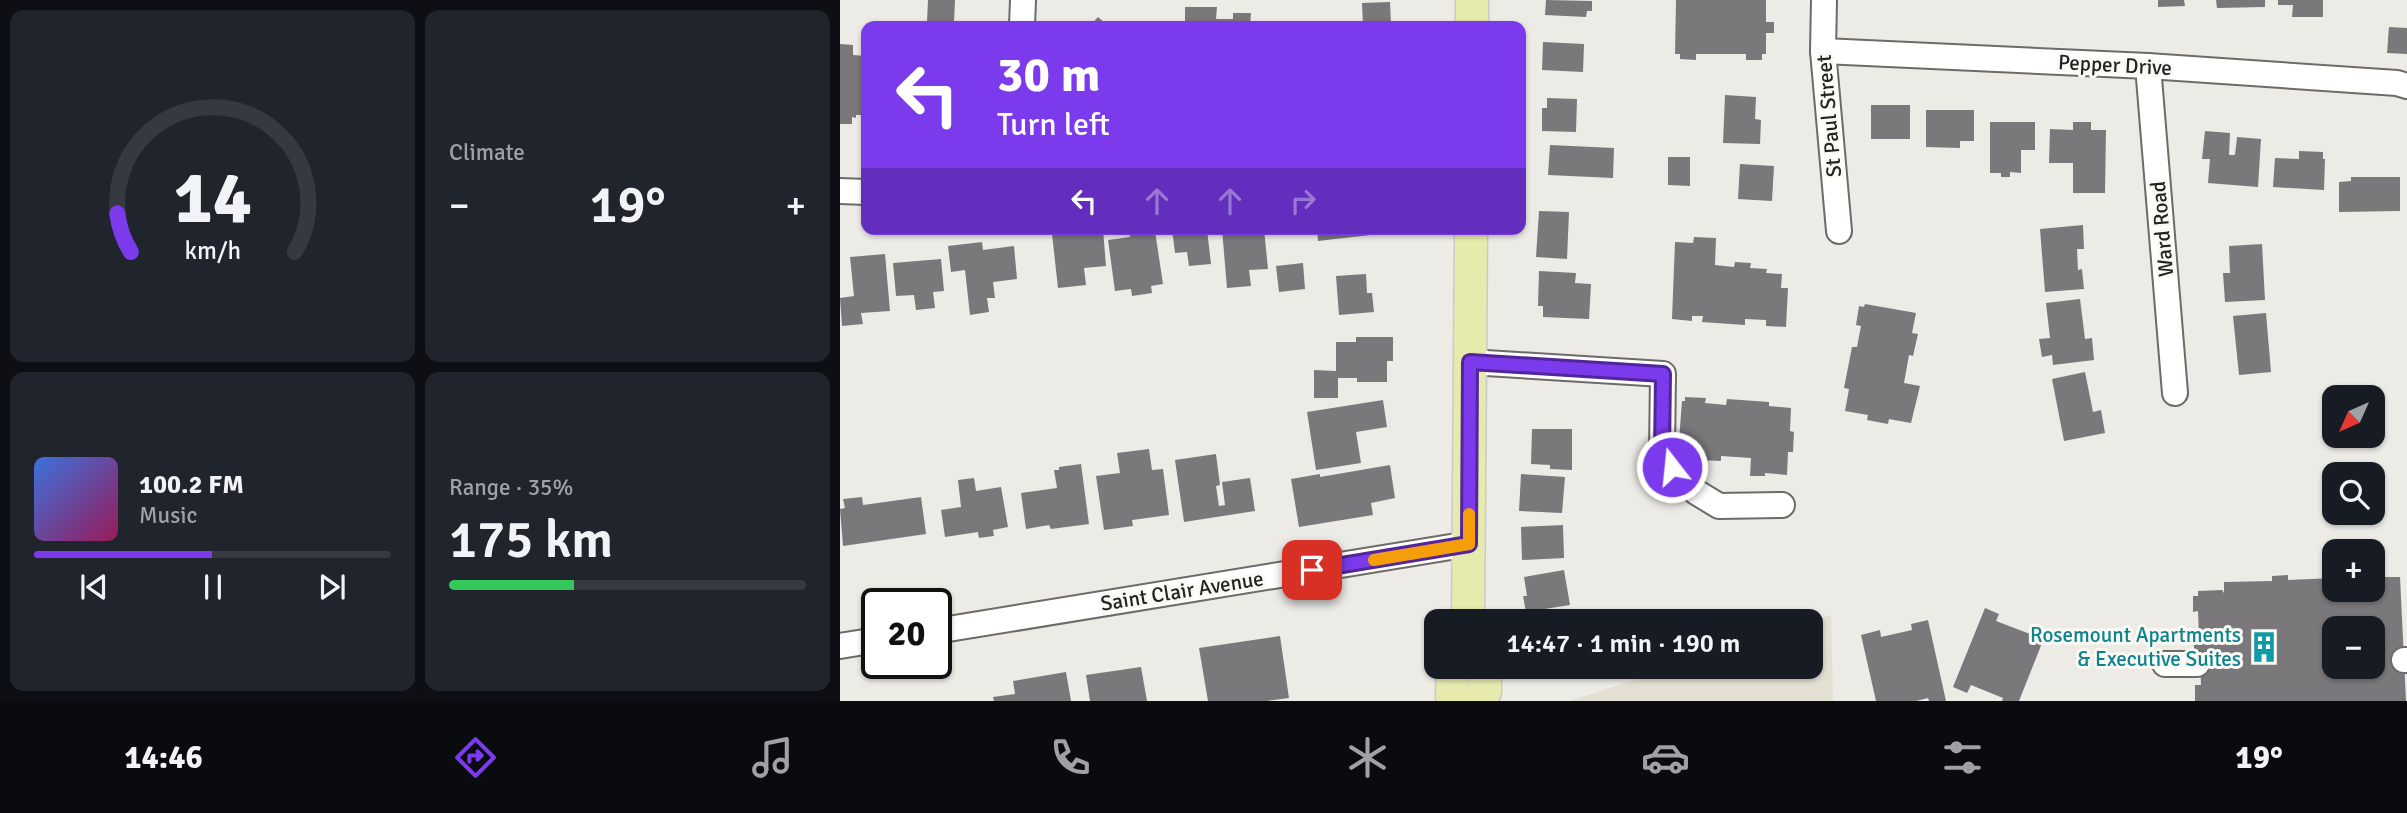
<!DOCTYPE html>
<html lang="en">
<head>
<meta charset="utf-8">
<style>
	:root { --surface:#171b24; --page:#20242c; --text:#f1f3f6; --muted:#9ea1a6; --line:#363941; --accent:#7c3aed }
	body { margin:0; font-family:Signika,sans-serif; background:var(--page); color:var(--text); height:100vh; display:flex; flex-direction:column; font-size:26px; white-space:nowrap }
	* { box-sizing:border-box; margin:0 }
	p { font-size:23px; color:var(--muted) }
	.icon { flex:none; width:38px; height:38px; fill:none; stroke:currentColor; stroke-width:2; stroke-linecap:round; stroke-linejoin:round }
	.map { position:relative; flex:1; overflow:hidden }
	.details { display:flex; flex-direction:column; gap:10px; padding:10px; background:#0d0f14; width:840px }
	.details>* { flex:none }
	.guide { position:absolute; left:21px; top:21px; width:665px; height:214px; border-radius:14px; box-shadow:0 2px 5px #0004; background:#7c3aed; color:#fff; overflow:hidden }
	.needle { width:46px; rotate:225deg }
	.fabs { position:absolute; left:1482px; top:385px; display:grid; gap:14px }
	.fabs a { display:grid; place-items:center; width:63px; height:63px; border-radius:14px; background:var(--surface); box-shadow:0 2px 5px #0004; font-size:35px }
	.speed { position:absolute; left:21px; top:588px; display:flex; gap:14px; font-size:35px; font-weight:700; text-align:center }
	.speed>* { display:grid; place-content:center; width:91px; height:91px; border-radius:50%; background:var(--surface); box-shadow:0 2px 5px #0004; line-height:1 }
	.speed .limit { border:4px solid #111; border-radius:10px; background:#fff; color:#111 }
	.pin { position:absolute; display:grid; place-items:center; width:60px; height:60px; color:#fff; margin:-30px; border-radius:14px; box-shadow:0 4px 10px #0006 }
	.me { position:absolute; width:77px; margin:-38px; rotate:344deg; stroke-linejoin:round; filter:drop-shadow(0 0 5px #0008) }
	.turn { display:flex; align-items:center; gap:24px; height:147px; padding:0 21px; font-size:32px }
	.turn .icon { width:91px; height:91px; stroke-width:2.5 }
	.turn b { display:block; font-size:49px; line-height:60px }
	.lanes { display:flex; align-items:center; height:66px; padding:0 21px; background:#0003; justify-content:center; gap:35px; direction:ltr }
	.lanes .off { opacity:.35 }
	.big { font-size:52px; font-weight:600; line-height:1.1 }
	.details .tile { flex:1; display:flex; flex-direction:column; justify-content:center; gap:10px; min-width:0; padding:0 24px; border-radius:14px; background:var(--page) }
	.details .dial { align-items:center; gap:0 }
	.dial svg { height:182px; overflow:visible; fill:none; stroke:var(--line); stroke-width:7; stroke-linecap:round; text-anchor:middle }
	.dial text { fill:var(--text); stroke:none }
	.song { display:flex; align-items:center; gap:21px }
	.cover { width:84px; height:84px; border-radius:10px; background:linear-gradient(135deg,hsl(220 70% 55%),hsl(330 70% 35%)) }
	.played { height:7px; border-radius:4px; background:linear-gradient(90deg,var(--accent) 50%,var(--line) 50%) }
	.keys { display:flex; justify-content:space-around; direction:ltr }
	.heat { display:flex; justify-content:space-between; align-items:center; font-size:38px; direction:ltr }
	.charge { height:10px; border-radius:5px; background:linear-gradient(90deg,#34c759 35%,var(--line) 0) }
	.details .tiles { flex:1; display:grid; gap:10px; grid-template-columns:repeat(2,1fr) }
	.trip { position:absolute; left:584px; top:609px; width:399px; height:70px; border-radius:14px; background:var(--surface); box-shadow:0 2px 5px #0004; font-weight:600; line-height:70px; text-align:center }
	.dock { display:flex; height:112px; justify-content:space-around; align-items:center; background:#090b0e; color:var(--muted) }
	.dock .icon { width:49px; height:49px }
	.dock .on { color:var(--accent) }
	.dock b { font-size:32px; color:var(--text) }
	main { display:flex; flex:1; min-height:0 }
	.map>svg:first-child { display:block }
	.built { fill:#e3dfd3 }
	.building { fill:#7b787c; fill-rule:evenodd }
	.lines { fill:none; stroke-linecap:round; stroke-linejoin:round }
	.minor-casing { stroke:#6d6b67; stroke-width:28 }
	.major-casing { stroke:#cacaca; stroke-width:35 }
	.minor { stroke:#fff; stroke-width:24 }
	.major { stroke:#e6eaad; stroke-width:32 }
	.route-casing { stroke:#51269a; stroke-width:18 }
	.route { stroke:#7c3aed; stroke-width:12 }
	.slow { stroke:#f59e0b; stroke-width:12 }
	.labels { text-anchor:middle; stroke-width:6; stroke-linejoin:round; paint-order:stroke }
	.street-label { font-size:21px; fill:#242321; stroke:#faf9f3 }
	.culture-label { font-size:21px; fill:#0d838f; stroke:#faf9f3; text-anchor:end }
</style>
</head>
<body>
<main>
<section class="details">
<div class="tiles">
<div class="tile dial"><svg viewBox="0 0 100 80">
<path d="M14 69A42 42 0 1 1 86 69"/>
<path d="M14 69A42 42 0 0 1 8 52" stroke="#7c3aed"/>
<text x="50" y="56" font-size="32" font-weight="700">14</text>
<text x="50" y="72" font-size="11">km/h</text>
</svg></div>
<div class="tile"><p>Climate</p>
<div class="heat"><a>−</a><b class="big">19°</b><a>+</a></div>
</div>
<div class="tile">
<div class="song"><i class="cover"></i><div><b>100.2 FM</b><p>Music</p></div></div>
<div class="played"></div>
<div class="keys"><svg class="icon" aria-label="previous" viewBox="0 0 24 24"><path d="M18 5L8 12l10 7zM5 5v14"/></svg><svg class="icon" aria-label="pause" viewBox="0 0 24 24"><path d="M8 5v14M16 5v14"/></svg><svg class="icon" aria-label="next" viewBox="0 0 24 24"><path d="M6 5l10 7-10 7zM19 5v14"/></svg></div>
</div>
<div class="tile"><p>Range · 35%</p><b class="big">175 km</b><div class="charge"></div></div>
</div>
</section>
<div class="map">
<svg width="1567" height="701" viewBox="0 0 1567 701">
	<rect width="100%" height="100%" fill="#edebe6"/>
	<polygon class="built" points="991,615 993,701 730,701 836,667 971,667 971,622"/>
	<g class="building">
		<polygon points="88,0 115,0 114,23 87,22"/>
		<polygon points="706,0 752,1 752,11 747,11 746,17 705,15"/>
		<polygon points="836,0 926,0 926,22 934,22 934,33 926,33 926,54 922,54 922,60 906,60 906,54 856,54 856,60 840,59 840,54 835,54"/>
		<polygon points="1318,0 1344,0 1345,6 1318,7"/>
		<polygon points="1376,0 1425,0 1425,7 1377,8"/>
		<polygon points="1438,0 1483,0 1483,17 1452,17 1453,5 1438,5"/>
		<polygon points="550,2 551,26 523,26 522,3"/>
		<polygon points="345,7 377,7 376,19 393,19 393,13 411,13 410,26 345,26"/>
		<polygon points="258,17 268,26 250,26"/>
		<polygon points="1549,27 1567,28 1567,54 1547,53"/>
		<polygon points="703,42 744,44 743,72 702,70"/>
		<polygon points="0,44 13,45 13,55 26,56 26,115 16,115 16,118 12,117 12,124 0,124"/>
		<polygon points="885,95 916,97 915,119 921,120 920,144 883,143"/>
		<polygon points="707,98 737,99 736,132 702,131 702,108 707,108"/>
		<rect x="1031" y="105" width="39" height="34"/>
		<polygon points="1086,110 1134,110 1134,141 1120,141 1120,148 1086,147"/>
		<polygon points="1150,122 1195,122 1195,150 1181,150 1181,173 1170,172 1170,177 1161,177 1161,173 1150,173"/>
		<polygon points="1233,122 1251,122 1251,130 1266,130 1265,193 1233,193 1233,163 1209,163 1210,129 1233,130"/>
		<polygon points="1365,131 1390,133 1389,155 1395,155 1397,137 1421,139 1418,187 1368,183 1370,159 1362,159"/>
		<polygon points="710,145 774,148 773,178 708,175"/>
		<polygon points="1459,151 1483,152 1483,159 1485,159 1484,190 1433,187 1435,158 1459,159"/>
		<polygon points="828,157 850,157 850,186 828,185"/>
		<polygon points="900,164 934,166 932,201 898,199"/>
		<polygon points="1511,177 1560,177 1560,211 1499,212 1499,182 1511,181"/>
		<polygon points="699,211 729,212 727,259 696,257"/>
		<polygon points="1243,225 1244,249 1237,249 1238,270 1242,269 1244,289 1205,292 1200,229"/>
		<polygon points="254,229 263,229 266,266 244,268 246,285 218,288 212,234"/>
		<polygon points="303,229 303,233 315,231 323,284 311,286 312,293 292,296 291,289 275,291 268,240 290,237 289,230"/>
		<polygon points="332,229 367,229 371,264 349,266 347,252 335,253"/>
		<polygon points="382,229 424,229 428,269 409,270 411,286 387,288"/>
		<polygon points="477,229 548,229 548,233 478,241"/>
		<polygon points="854,237 876,238 875,265 894,267 895,262 911,263 910,268 927,269 926,273 942,274 941,288 948,288 946,327 926,326 926,320 905,319 905,325 862,322 863,316 852,316 852,321 832,319 835,242 853,243"/>
		<polygon points="142,242 143,250 174,246 177,279 153,282 155,298 147,298 149,312 130,315 125,270 111,272 108,246"/>
		<polygon points="1422,244 1425,300 1385,302 1383,273 1390,273 1389,246"/>
		<polygon points="45,254 50,311 21,313 23,324 2,326 0,298 14,296 10,257"/>
		<polygon points="101,259 104,291 93,292 95,308 76,310 74,295 56,296 53,263"/>
		<polygon points="463,263 465,289 439,292 436,266"/>
		<polygon points="699,271 736,273 735,283 751,284 749,319 703,317 703,306 698,306"/>
		<polygon points="526,274 527,293 532,293 534,312 499,315 496,276"/>
		<polygon points="1240,299 1245,339 1252,338 1254,360 1213,365 1212,355 1202,357 1199,339 1210,338 1206,303"/>
		<polygon points="1025,304 1076,313 1072,333 1078,334 1073,356 1069,355 1064,383 1080,386 1071,423 1049,419 1048,424 1027,420 1028,415 1005,411 1009,389 1004,388 1012,347 1017,347 1021,326 1016,325 1019,306 1024,307"/>
		<polygon points="1426,313 1431,372 1399,375 1393,316"/>
		<polygon points="516,337 553,337 553,361 547,361 547,382 517,382 517,378 498,378 498,398 474,398 474,370 496,371 496,342 516,342"/>
		<polygon points="1245,372 1253,412 1261,410 1265,433 1224,441 1212,379"/>
		<polygon points="845,397 866,398 865,403 886,405 887,399 929,402 929,406 951,408 950,431 954,432 953,452 948,452 947,475 925,473 925,476 910,476 911,458 881,456 881,461 859,460 859,455 838,454 842,401 845,401"/>
		<polygon points="543,400 547,427 516,432 521,463 476,470 467,412"/>
		<polygon points="692,429 732,429 732,470 710,469 710,465 691,464"/>
		<polygon points="309,449 312,470 323,469 329,515 292,520 293,526 264,530 256,476 280,473 277,453"/>
		<polygon points="376,454 380,485 376,486 379,506 385,505 382,482 410,478 415,511 344,522 335,460"/>
		<polygon points="241,464 249,524 211,529 209,525 186,529 181,493 217,488 214,470 219,470 219,467"/>
		<polygon points="550,465 555,498 531,503 533,515 459,527 451,479 480,474 480,477"/>
		<polygon points="681,474 725,477 722,513 679,511"/>
		<polygon points="134,478 136,491 161,487 168,527 153,530 154,536 139,538 138,532 105,537 101,510 121,507 118,480"/>
		<polygon points="22,497 23,505 81,497 86,534 3,546 0,509 5,508 3,499"/>
		<polygon points="723,525 724,558 682,560 681,527"/>
		<polygon points="724,570 730,605 686,612 683,596 687,596 684,577"/>
		<path d="M1448 575V580L1494 578V590H1533V577H1560L1566 701H1355V685H1361L1360 657H1354V637H1359L1358 611 1353 612V596H1358V591L1382 590 1384 593V582L1432 581V576ZM1494 628H1533V667H1494Z"/>
		<polygon points="1145,608 1159,614 1156,621 1190,634 1192,627 1206,633 1179,701 1162,701 1163,698 1131,685 1127,693 1113,687"/>
		<polygon points="1088,620 1106,701 1089,701 1088,698 1076,701 1036,701 1021,635 1040,630 1041,637 1072,630 1071,624"/>
		<polygon points="440,636 449,698 427,701 368,701 359,648"/>
		<polygon points="301,667 307,701 250,701 246,675"/>
		<polygon points="226,672 231,701 154,701 153,697 175,694 173,681"/>
	</g>
	<g class="lines">
		<defs>
			<g id="minor">
				<polyline points="984,0 983,51 999,231"/>
				<polyline points="182,26 183,0"/>
				<polyline points="983,51 1308,66 1557,83 1567,86"/>
				<polyline points="1308,66 1335,393"/>
				<polyline points="0,191 26,192"/>
				<polyline points="630,362 823,374 822,452 832,467 856,492 879,506 942,505"/>
				<polyline points="96,631 629,544"/>
				<polyline points="0,646 37,640"/>
				<polyline points="1564,660 1567,660"/>
				<polyline points="1325,664 1357,664"/>
			</g>
			<g id="major">
				<polyline points="632,26 632,0"/>
				<polyline points="628,621 631,229"/>
				<polyline points="613,667 612,697 620,701"/>
				<polyline points="635,701 645,692 645,667"/>
			</g>
		</defs>
		<use href="#minor" class="minor-casing"/>
		<use href="#major" class="major-casing"/>
		<use href="#minor" class="minor"/>
		<use href="#major" class="major"/>
	</g>
	<g class="lines">
		<defs>
			<polyline id="route" points="472,570 629,544 630,362 823,374 822,452 832,467"/>
		</defs>
		<use href="#route" class="route-casing"/>
		<use href="#route" class="route"/>
		<polyline class="slow" points="534,560 629,544 629,514"/>
	</g>
	<defs>
		<symbol id="building-bare" viewBox="-9 -9 18 18"><path d="M-4-6H4V6H1V3H-1V6H-4ZM-2.5-4.3h1.7v1.8h-1.7ZM.8-4.3h1.7v1.8H.8ZM-2.5-1h1.7V.8h-1.7ZM.8-1h1.7V.8H.8Z" fill="#0f9aa8" stroke="#faf9f3" stroke-width="2.5" paint-order="stroke"/></symbol>
	</defs>
	<g fill-rule="evenodd">
		<use href="#building-bare" x="1402" y="625" width="44" height="44"/>
	</g>
	<g class="labels">
		<g class="street-label">
			<text transform="translate(1275 65) rotate(3)" y="7">Pepper Drive</text>
			<text transform="translate(989 116) rotate(-95)" y="7">St Paul Street</text>
			<text transform="translate(1322 229) rotate(-95)" y="7">Ward Road</text>
			<text transform="translate(342 591) rotate(-9)" y="7">Saint Clair Avenue</text>
		</g>
		<g class="culture-label">
			<text x="1401" y="642">Rosemount Apartments<tspan x="1401" dy="24">&amp; Executive Suites</tspan></text>
		</g>
	</g>
</svg>
<div class="fabs">
<a><svg class="needle" viewBox="-14 -14 28 28"><path d="M0-13l5 13h-10z" fill="#e53935"/><path d="M0 13l5-13h-10z" fill="#9ea1a6"/></svg></a>
<a><svg class="icon" aria-label="search" viewBox="0 0 24 24"><circle cx="10" cy="10" r="6"/><path d="M15 15l6 6"/></svg></a>
<a>+</a>
<a>−</a>
</div>
<div class="speed"><div class="limit">20</div></div>
<div class="pin" style="left:472px;top:570px;background:#d93025"><svg class="icon" aria-label="arrive" viewBox="0 0 24 24"><path d="M6 21V4h12l-3 4 3 4H6"/></svg></div>
<svg class="me" style="left:832px;top:467px" viewBox="-20 -20 40 40"><circle r="17" fill="#7c3aed" stroke="#fff" stroke-width="3"/><path d="M0-11L8 9 0 5-8 9z" fill="#fff"/></svg>
<div class="trip">14:47 · 1 min · 190 m</div>
<div class="guide">
<div class="turn"><svg class="icon" aria-label="left" viewBox="0 0 24 24"><path d="M17 20v-9H6M10 6l-5 5 5 5"/></svg><div><b>30 m</b>Turn left</div></div>
<div class="lanes"><svg class="icon" aria-label="left" viewBox="0 0 24 24"><path d="M17 20v-9H6M10 6l-5 5 5 5"/></svg><svg class="icon off" aria-label="ahead" viewBox="0 0 24 24"><path d="M12 20V5M6 11l6-6 6 6"/></svg><svg class="icon off" aria-label="ahead" viewBox="0 0 24 24"><path d="M12 20V5M6 11l6-6 6 6"/></svg><svg class="icon off" aria-label="right" viewBox="0 0 24 24"><path d="M7 20v-9h11M14 6l5 5-5 5"/></svg></div>
</div>
</div>
</main>
<nav class="dock">
<b>14:46</b>
<svg class="icon on" aria-label="directions" viewBox="0 0 24 24"><path d="M12 3l9 9-9 9-9-9zM9 14v-3h6M13 9l2 2-2 2"/></svg>
<svg class="icon" aria-label="music" viewBox="0 0 24 24"><path d="M9 18V5l10-2v13"/><circle cx="6" cy="18" r="3"/><circle cx="16" cy="16" r="3"/></svg>
<svg class="icon" aria-label="phone" viewBox="0 0 24 24"><path d="M5 4h4l2 5-3 2q2 4 5 5l2-3 5 2v4C11 20 4 13 5 4z"/></svg>
<svg class="icon" aria-label="climate" viewBox="0 0 24 24"><path d="M12 3v18M4 7l16 10M4 17L20 7"/></svg>
<svg class="icon" aria-label="car" viewBox="0 0 24 24"><path d="M5 17H2v-5l4-1 3-4h7l3 4 3 1v5h-3M9 17h6M6 11h13"/><circle cx="7" cy="17" r="2"/><circle cx="17" cy="17" r="2"/></svg>
<svg class="icon" aria-label="filters" viewBox="0 0 24 24"><path d="M4 7h16M4 17h16"/><circle cx="9" cy="7" r="2"/><circle cx="15" cy="17" r="2"/></svg>
<b>19°</b>
</nav>
</body>
</html>
